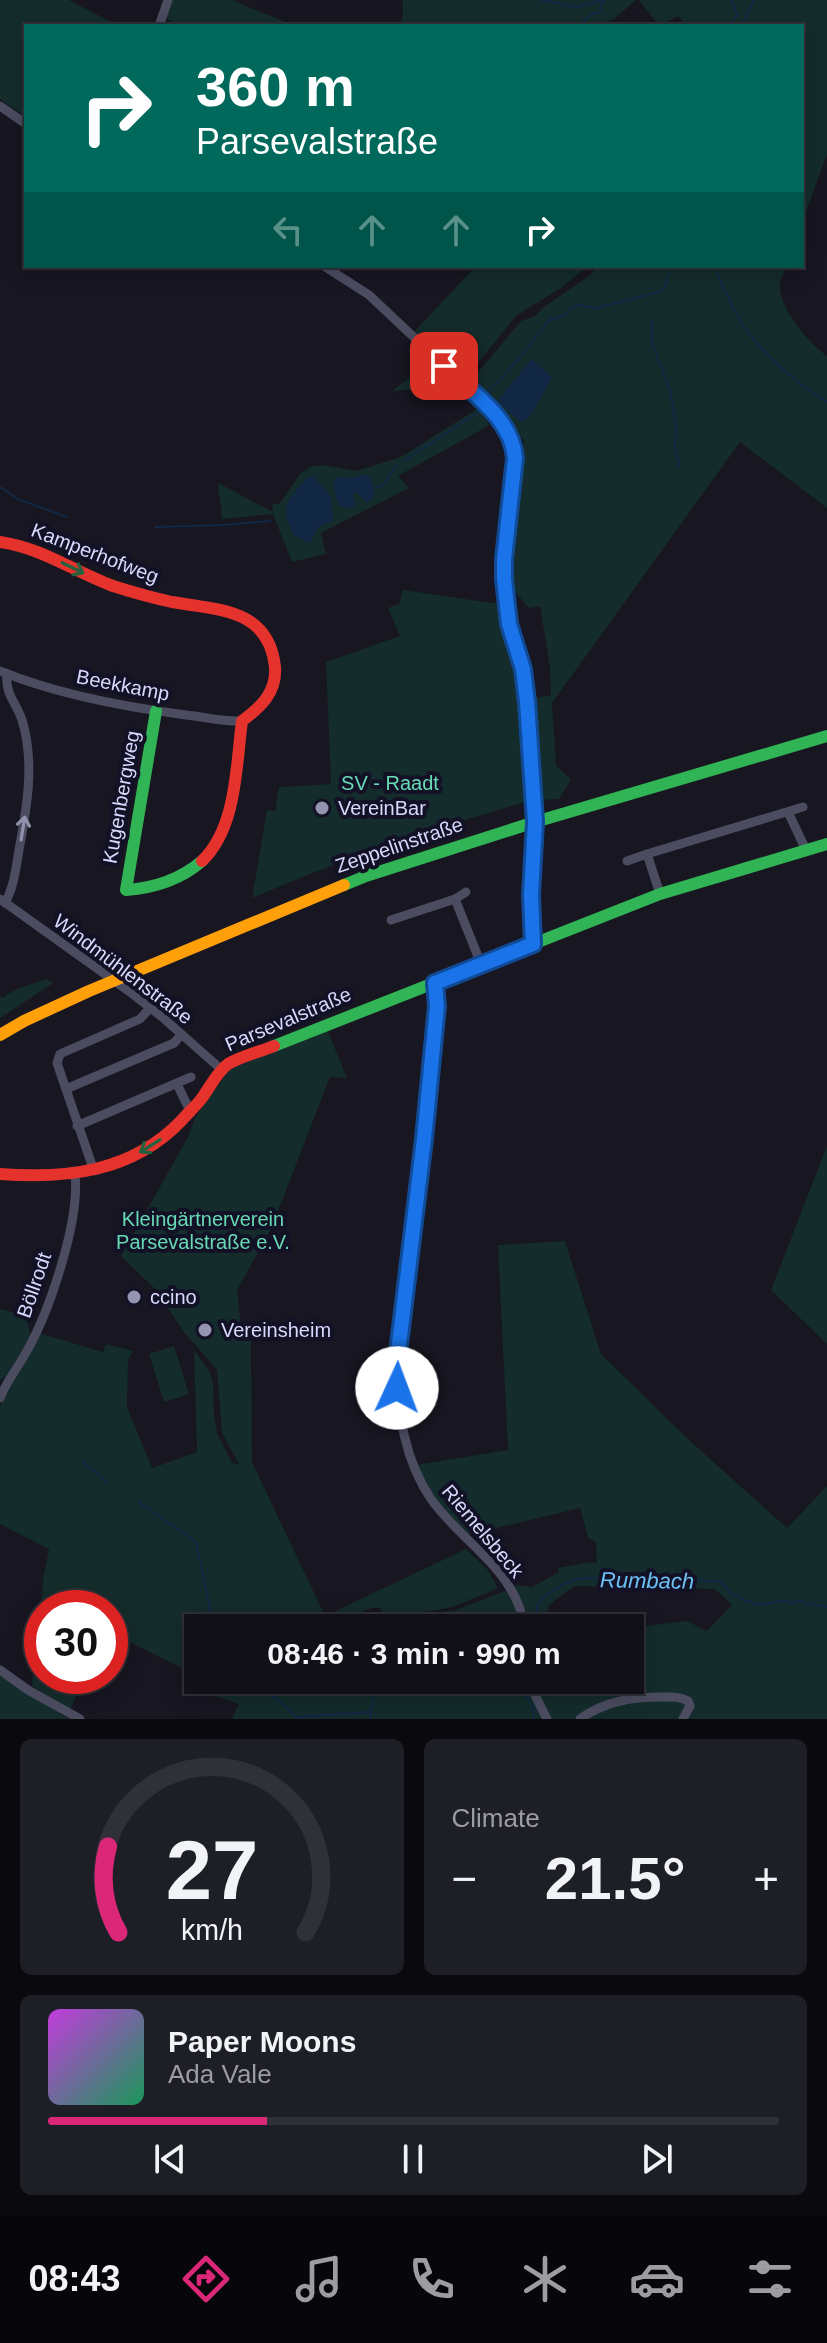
<!DOCTYPE html>
<html lang="en">
<head>
<meta charset="utf-8">
<style>
	:root { --surface:#111019; --page:#1e1e26; --text:#f1f3f6; --muted:#9c9da2; --line:#303038; --accent:#db2777 }
	body { margin:0; font-family:Helvetica,sans-serif; background:var(--page); color:var(--text); height:100vh; display:flex; flex-direction:column; font-size:30px; white-space:nowrap }
	* { box-sizing:border-box; margin:0 }
	p { font-size:26px; color:var(--muted) }
	.icon { flex:none; width:44px; height:44px; fill:none; stroke:currentColor; stroke-width:2; stroke-linecap:round; stroke-linejoin:round }
	.map { position:relative; height:1719px; overflow:hidden }
	.panel { display:flex; flex-direction:column; gap:20px; padding:20px; background:#09090e; flex:1 }
	.panel>* { flex:none }
	.banner { position:absolute; left:24px; top:24px; width:780px; height:244px; border-radius:0px; box-shadow:0 4px 20px #0003,0 0 0 2px var(--line); background:#00695c; color:#fff; overflow:hidden }
	.speed { position:absolute; left:24px; top:1590px; display:flex; gap:16px; font-size:40px; font-weight:700; text-align:center }
	.speed>* { display:grid; place-content:center; width:104px; height:104px; border-radius:50%; background:var(--surface); box-shadow:0 4px 20px #0003,0 0 0 2px var(--line); line-height:1 }
	.speed .limit { border:12px solid #d22; background:#fff; color:#111 }
	.pin { position:absolute; display:grid; place-items:center; width:68px; height:68px; color:#fff; margin:-34px; border-radius:16px; box-shadow:0 4px 12px #0006 }
	.me { position:absolute; width:88px; margin:-44px; rotate:2deg; stroke-linejoin:round; filter:drop-shadow(0 0 6px #0008) }
	.turn { display:flex; align-items:center; gap:28px; height:168px; padding:0 40px; font-size:36px }
	.turn .icon { width:104px; height:104px; stroke-width:2.5 }
	.turn b { display:block; font-size:56px; line-height:68px }
	.lanes { display:flex; align-items:center; height:76px; padding:0 40px; background:#0003; justify-content:center; gap:40px; direction:ltr }
	.lanes .off { opacity:.35 }
	.big { font-size:60px; font-weight:700; line-height:1.1 }
	.panel .tile { flex:1; display:flex; flex-direction:column; justify-content:center; gap:12px; min-width:0; padding:0 28px; border-radius:12px; background:var(--page) }
	.panel .dial { align-items:center; gap:0 }
	.dial svg { height:208px; overflow:visible; fill:none; stroke:var(--line); stroke-width:7; stroke-linecap:round; text-anchor:middle }
	.dial text { fill:var(--text); stroke:none }
	.song { display:flex; align-items:center; gap:24px }
	.cover { width:96px; height:96px; border-radius:12px; background:linear-gradient(135deg,hsl(290 70% 55%),hsl(150 70% 35%)) }
	.played { height:8px; border-radius:4px; background:linear-gradient(90deg,var(--accent) 30%,var(--line) 30%) }
	.keys { display:flex; justify-content:space-around; direction:ltr }
	.heat { display:flex; justify-content:space-between; align-items:center; font-size:44px; direction:ltr }
	.panel .tiles { flex:1; display:grid; gap:20px; grid-template-columns:1fr 1fr }
	.tile:last-child { grid-column:span 2 }
	.trip { position:absolute; left:184px; top:1614px; width:460px; height:80px; border-radius:0px; background:var(--surface); box-shadow:0 4px 20px #0003,0 0 0 2px var(--line); font-weight:700; line-height:80px; text-align:center }
	.tab-bar { display:flex; height:128px; justify-content:space-around; align-items:center; background:#07060a; color:var(--muted) }
	.tab-bar .icon { width:56px; height:56px }
	.tab-bar .active { color:var(--accent) }
	.tab-bar b { font-size:36px; color:var(--text) }
	.map>svg:first-child { display:block }
	.green { fill:#142c2b }
	.water { fill:#122845 }
	.lines { fill:none; stroke-linecap:round; stroke-linejoin:round }
	.stream { stroke:#122845; stroke-width:2 }
	.street { stroke:#4c4c61; stroke-width:9 }
	.fast { stroke:#30b455; stroke-width:12 }
	.slow { stroke:#ff9f0a; stroke-width:12 }
	.jam { stroke:#e5322d; stroke-width:12 }
	.oneway { stroke:#22623e }
	.oneway2 { stroke:#9292af }
	.route-casing { stroke:#114b97; stroke-width:20 }
	.route { stroke:#1a73e8; stroke-width:14 }
	.poi-dot { fill:#9594b0; stroke:#131126; stroke-width:3 }
	.labels { text-anchor:middle; stroke-width:8; stroke-linejoin:round; paint-order:stroke }
	.street-label { font-size:20px; fill:#d9d8fd; stroke:#131126 }
	.park-label { font-size:20px; fill:#67d9b4; stroke:#131126 }
	.poi-label { font-size:20px; fill:#d9d8fd; stroke:#131126; text-anchor:start }
	.water-label { font-size:22px; font-style:italic; fill:#6cc1f6; stroke:#131126 }
</style>
</head>
<body>
<div class="map">
<svg width="827" height="1719" viewBox="0 0 827 1719">
	<rect width="100%" height="100%" fill="#171621"/>
	<g class="green">
		<polygon points="0,0 69,0 119,26 26,26 26,117 0,99"/>
		<polygon points="172,0 232,0 295,26 183,26 166,19"/>
		<polygon points="403,0 636,0 614,19 593,26 399,26 403,16"/>
		<polygon points="639,0 827,0 827,154 802,223 802,26 688,26 678,16 659,26"/>
		<polygon points="476,266 588,266 561,288 517,315 465,379 413,333"/>
		<path d="M598 266H787C785 271 781 278 780 284 778 308 809 343 827 356V508L740 442 552 703 556 765 571 780 559 799 539 800 530 699 551 695 550 668 540 606 529 608 509 585 510 555 524 442 511 421 491 405 469 383 521 321 535 316 544 307 589 276Z"/>
		<polygon points="422,354 457,386 392,391 409,378"/>
		<polygon points="477,409 490,425 398,476 409,488 321,533 326,554 292,562 273,514 222,519 218,483 273,512 272,505 280,503 300,474 310,467 322,465 356,471 401,457"/>
		<path d="M403 590 499 604 521 685 529 801C435 828 343 859 252 898L267 810 275 811 279 787 331 784 326 662 400 636 388 608 399 604Z"/>
		<path d="M46 979 53 983 0 1018V996L3 998C16 987 30 985 46 979Z"/>
		<polygon points="327,1029 347,1078 330,1077 271,1229 237,1290 242,1338 251,1341 252,1462 325,1616 466,1549 488,1570 498,1588 453,1607 413,1614 396,1623 389,1622 380,1608 372,1608 317,1628 198,1628 198,1680 630,1680 629,1628 687,1621 707,1631 732,1605 715,1589 574,1586 549,1605 544,1628 328,1628 372,1612 380,1614 386,1626 397,1627 415,1617 456,1610 505,1591 515,1585 532,1587 559,1572 558,1568 591,1562 597,1564 596,1543 588,1537 580,1508 467,1535 444,1513 416,1465 508,1450 498,1245 565,1241 601,1354 690,1441 787,1528 827,1486 827,1719 232,1719 239,1704 189,1687 190,1672 113,1634 110,1637 110,1608 42,1608 42,1676 85,1676 70,1710 32,1686 43,1580 49,1549 0,1524 0,1408 2,1398 39,1333 103,1352 106,1344 133,1351 128,1360 127,1407 152,1468 197,1452 194,1350 209,1371 213,1382 214,1416 217,1433 232,1463 239,1464 222,1433 217,1370 184,1332 155,1289 121,1256 188,1137 195,1118 227,1073 231,1069"/>
		<polygon points="827,1146 827,1344 771,1290"/>
		<polygon points="0,1309 25,1315 31,1337 6,1376 0,1380"/>
		<polygon points="174,1346 189,1394 164,1402 149,1354"/>
		<polygon points="0,1674 51,1705 51,1708 69,1719 0,1719"/>
	</g>
	<g class="water">
		<polygon points="532,359 552,378 530,417 520,422 497,401"/>
		<polygon points="366,474 372,481 374,497 367,503 357,492 353,495 356,506 348,508 339,506 333,485 336,477 352,478"/>
		<path d="M314 476 331 497 333 520 317 528 310 543 294 536C279 504 286 504 306 478Z"/>
	</g>
	<g class="lines">
		<g class="stream">
			<polyline points="541,0 575,7 604,0"/>
			<polyline points="577,26 594,13 599,13 603,2"/>
			<polyline points="730,26 737,15 732,0"/>
			<polyline points="737,26 746,19 746,15 754,0"/>
			<path d="M715 269C723 286 730 304 740 320 756 349 799 385 827 402"/>
			<polyline points="652,321 652,343 670,390 676,423 675,449 680,467"/>
			<polyline points="489,402 491,398 488,390 495,385 517,361 549,320 565,315 572,307 579,305 596,308 662,291 665,288 671,266"/>
			<polyline points="403,461 482,410"/>
			<polyline points="0,487 18,499 67,517"/>
			<polyline points="373,489 383,485 396,466"/>
			<polyline points="155,527 224,525 270,521"/>
			<polyline points="83,1462 107,1482"/>
			<polyline points="139,1502 196,1542 213,1622 217,1628"/>
			<path d="M536 1628C538 1621 536 1615 537 1607 539 1595 570 1580 582 1578L721 1581 731 1594 755 1604H767L783 1600 790 1603 800 1601C809 1605 818 1605 827 1607"/>
			<polyline points="254,1680 297,1717 370,1712"/>
			<polyline points="430,1680 430,1683 438,1691 458,1687 458,1680"/>
			<polyline points="519,1681 533,1708 534,1719"/>
			<polyline points="370,1719 373,1699 382,1680"/>
		</g>
		<g class="street">
			<polyline points="159,26 168,0"/>
			<polyline points="0,106 26,124"/>
			<polyline points="324,266 369,295 489,408 508,431 514,443 515,458 504,559 509,624 523,669 527,702 534,809 531,895 533,944"/>
			<path d="M0 671C58 695 124 707 186 715 205 717 224 722 242 721"/>
			<polyline points="788,812 806,850"/>
			<polyline points="627,861 647,854"/>
			<polyline points="660,894 647,854 803,807"/>
			<polyline points="0,899 130,992 162,1017 222,1070"/>
			<polyline points="455,899 481,964"/>
			<path d="M5 903C14 887 16 868 19 850 27 807 35 762 22 720 16 702 5 695 7 674"/>
			<polyline points="391,920 455,899 466,892"/>
			<path d="M435 983 437 1006 424 1139 396 1369C398 1414 405 1461 431 1499 460 1541 519 1572 524 1628"/>
			<polyline points="177,1084 191,1113"/>
			<polyline points="66,1089 174,1043 181,1035"/>
			<polyline points="77,1126 191,1077"/>
			<polyline points="94,1171 57,1063 60,1054 140,1019 149,1009"/>
			<path d="M0 1398C7 1380 19 1366 28 1349 50 1309 80 1221 75 1175"/>
			<polyline points="0,1670 28,1690 80,1719"/>
			<polyline points="530,1680 536,1697 547,1719"/>
			<path d="M580 1719C605 1701 632 1697 662 1697 672 1697 679 1696 688 1701L690 1706 683 1719"/>
		</g>
		<g class="fast">
			<path d="M156 711 126 890C154 888 180 880 202 861"/>
			<polyline points="344,885 366,876 535,822 827,736"/>
			<polyline points="274,1046 660,894 827,844"/>
		</g>
		<polyline class="slow" points="0,1035 24,1021 89,991 344,885"/>
		<g class="jam">
			<path d="M0 542C42 548 75 572 113 586 132 592 153 598 172 602 217 610 269 608 275 667 277 692 261 707 242 721 236 766 237 827 202 861"/>
			<path d="M0 1174C67 1179 132 1172 181 1121 188 1113 196 1106 202 1098 210 1087 217 1072 228 1064 242 1056 259 1052 274 1046"/>
		</g>
	</g>
	<defs><path id="oneway-shaft" d="M-6 0H5M1.5-3L5.5 0L1.5 3" fill="none" stroke-width="1.6" stroke-linecap="round" stroke-linejoin="round" transform="scale(2)"/></defs>
	<g class="oneway">
		<use href="#oneway-shaft" transform="translate(73 568) rotate(26)"/>
		<use href="#oneway-shaft" transform="translate(150 1146) rotate(148)"/>
	</g>
	<use class="oneway2" href="#oneway-shaft" transform="translate(23 828) rotate(-81)"/>
	<g class="lines">
		<defs>
			<path id="route" d="M397 1388 396 1369 424 1139 437 1006 435 983 533 944 531 895 535 822 527 702 523 669 509 624 504 579V559L515 458C512 418 471 392 444 366"/>
		</defs>
		<use href="#route" class="route-casing"/>
		<use href="#route" class="route"/>
	</g>
	<g class="poi-dot">
		<circle cx="322" cy="808" r="8"/>
		<circle cx="134" cy="1297" r="8"/>
		<circle cx="205" cy="1330" r="8"/>
	</g>
	<g class="labels">
		<g class="street-label">
			<text transform="translate(95 553) rotate(21)" y="7">Kamperhofweg</text>
			<text transform="translate(123 685) rotate(11)" y="7">Beekkamp</text>
			<text transform="translate(121 797) rotate(-80)" y="7">Kugenbergweg</text>
			<text transform="translate(399 845) rotate(-19)" y="7">Zeppelinstraße</text>
			<text transform="translate(123 969) rotate(37)" y="7">Windmühlenstraße</text>
			<text transform="translate(288 1019) rotate(-23)" y="7">Parsevalstraße</text>
			<text transform="translate(34 1285) rotate(-71)" y="7">Böllrodt</text>
			<text transform="translate(483 1531) rotate(50)" y="7">Riemelsbeck</text>
		</g>
		<g class="park-label">
			<text x="390" y="790">SV - Raadt</text>
			<text x="203" y="1226">Kleingärtnerverein<tspan x="203" dy="23">Parsevalstraße e.V.</tspan></text>
		</g>
		<g class="poi-label">
			<text x="338" y="815">VereinBar</text>
			<text x="150" y="1304">ccino</text>
			<text x="221" y="1337">Vereinsheim</text>
		</g>
		<g class="water-label">
			<text transform="translate(647 1580) rotate(1)" y="8">Rumbach</text>
		</g>
	</g>
</svg>
<div class="speed"><div class="limit">30</div></div>
<div class="pin" style="left:444px;top:366px;background:#d93025"><svg class="icon" aria-label="arrive" viewBox="0 0 24 24"><path d="M6 21V4h12l-3 4 3 4H6"/></svg></div>
<svg class="me" style="left:397px;top:1388px" viewBox="-20 -20 40 40"><circle r="19" fill="#fff"/><path d="M0-13L10 11 0 6-10 11z" fill="#1a73e8"/></svg>
<div class="trip">08:46 · 3 min · 990 m</div>
<div class="banner">
<div class="turn"><svg class="icon" aria-label="right" viewBox="0 0 24 24"><path d="M7 20v-9h11M14 6l5 5-5 5"/></svg><div><b>360 m</b>Parsevalstraße</div></div>
<div class="lanes"><svg class="icon off" aria-label="left" viewBox="0 0 24 24"><path d="M17 20v-9H6M10 6l-5 5 5 5"/></svg><svg class="icon off" aria-label="ahead" viewBox="0 0 24 24"><path d="M12 20V5M6 11l6-6 6 6"/></svg><svg class="icon off" aria-label="ahead" viewBox="0 0 24 24"><path d="M12 20V5M6 11l6-6 6 6"/></svg><svg class="icon" aria-label="right" viewBox="0 0 24 24"><path d="M7 20v-9h11M14 6l5 5-5 5"/></svg></div>
</div>
</div>
<section class="panel">
<div class="tiles">
<div class="tile dial"><svg viewBox="0 0 100 80">
<path d="M14 69A42 42 0 1 1 86 69"/>
<path d="M14 69A42 42 0 0 1 10 36" stroke="#db2777"/>
<text x="50" y="56" font-size="32" font-weight="700">27</text>
<text x="50" y="72" font-size="11">km/h</text>
</svg></div>
<div class="tile"><p>Climate</p>
<div class="heat"><a>−</a><b class="big">21.5°</b><a>+</a></div>
</div>
<div class="tile">
<div class="song"><i class="cover"></i><div><b>Paper Moons</b><p>Ada Vale</p></div></div>
<div class="played"></div>
<div class="keys"><svg class="icon" aria-label="previous" viewBox="0 0 24 24"><path d="M18 5L8 12l10 7zM5 5v14"/></svg><svg class="icon" aria-label="pause" viewBox="0 0 24 24"><path d="M8 5v14M16 5v14"/></svg><svg class="icon" aria-label="next" viewBox="0 0 24 24"><path d="M6 5l10 7-10 7zM19 5v14"/></svg></div>
</div>
</div>
</section>
<nav class="tab-bar">
<b>08:43</b>
<svg class="icon active" aria-label="directions" viewBox="0 0 24 24"><path d="M12 3l9 9-9 9-9-9zM9 14v-3h6M13 9l2 2-2 2"/></svg>
<svg class="icon" aria-label="music" viewBox="0 0 24 24"><path d="M9 18V5l10-2v13"/><circle cx="6" cy="18" r="3"/><circle cx="16" cy="16" r="3"/></svg>
<svg class="icon" aria-label="phone" viewBox="0 0 24 24"><path d="M5 4h4l2 5-3 2q2 4 5 5l2-3 5 2v4C11 20 4 13 5 4z"/></svg>
<svg class="icon" aria-label="climate" viewBox="0 0 24 24"><path d="M12 3v18M4 7l16 10M4 17L20 7"/></svg>
<svg class="icon" aria-label="car" viewBox="0 0 24 24"><path d="M5 17H2v-5l4-1 3-4h7l3 4 3 1v5h-3M9 17h6M6 11h13"/><circle cx="7" cy="17" r="2"/><circle cx="17" cy="17" r="2"/></svg>
<svg class="icon" aria-label="filters" viewBox="0 0 24 24"><path d="M4 7h16M4 17h16"/><circle cx="9" cy="7" r="2"/><circle cx="15" cy="17" r="2"/></svg>
</nav>
</body>
</html>
